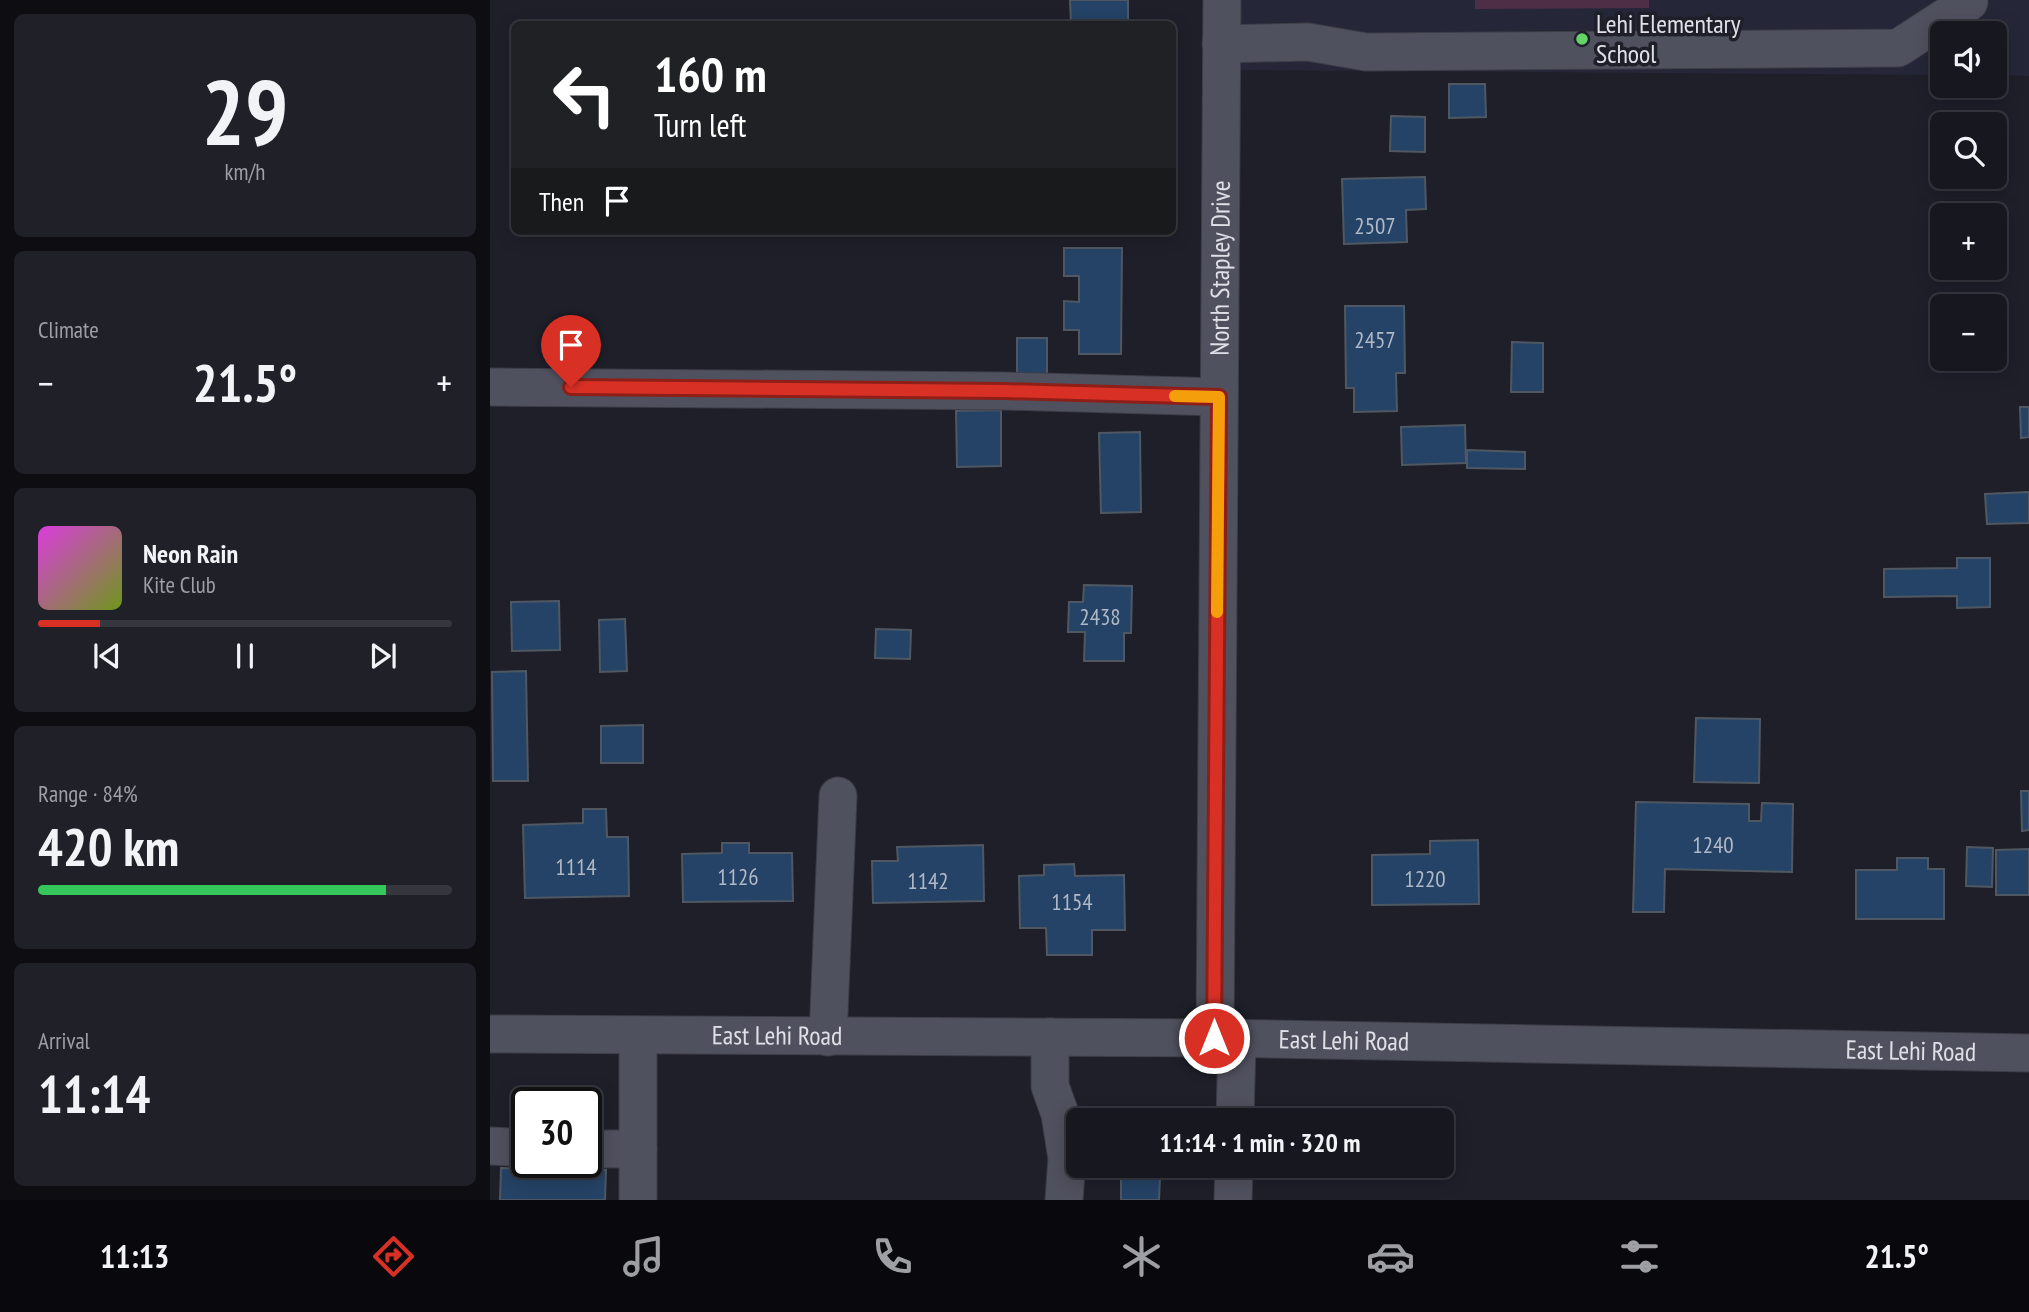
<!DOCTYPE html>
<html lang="en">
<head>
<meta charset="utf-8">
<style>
	:root { --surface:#171720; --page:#202029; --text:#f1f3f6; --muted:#9e9fa5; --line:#36363e; --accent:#d93025 }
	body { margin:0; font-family:"PT Sans Narrow",sans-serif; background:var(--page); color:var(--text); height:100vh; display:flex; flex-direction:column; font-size:26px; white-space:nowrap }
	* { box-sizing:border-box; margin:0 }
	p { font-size:23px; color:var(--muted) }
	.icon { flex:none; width:38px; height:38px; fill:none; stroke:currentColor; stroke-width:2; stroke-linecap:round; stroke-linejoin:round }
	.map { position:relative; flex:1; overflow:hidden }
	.side { display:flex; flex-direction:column; gap:14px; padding:14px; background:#0d0d12; width:490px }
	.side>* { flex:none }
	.hud { position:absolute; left:21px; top:21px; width:665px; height:214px; border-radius:10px; box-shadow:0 4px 18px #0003,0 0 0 2px var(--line); background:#202124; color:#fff; overflow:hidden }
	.tools { position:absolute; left:1440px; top:21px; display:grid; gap:14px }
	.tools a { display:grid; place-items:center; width:77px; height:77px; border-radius:10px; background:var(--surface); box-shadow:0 4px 18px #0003,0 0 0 2px var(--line); font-size:35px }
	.speed { position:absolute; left:21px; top:1087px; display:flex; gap:14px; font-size:35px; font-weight:700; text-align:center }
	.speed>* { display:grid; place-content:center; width:91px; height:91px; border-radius:50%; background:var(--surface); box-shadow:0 4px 18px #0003,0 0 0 2px var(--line); line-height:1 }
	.speed .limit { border:4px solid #111; border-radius:10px; background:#fff; color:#111 }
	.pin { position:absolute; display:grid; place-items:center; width:60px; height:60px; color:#fff; margin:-72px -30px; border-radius:50% 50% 50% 0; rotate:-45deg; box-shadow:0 0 7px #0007 }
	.pin .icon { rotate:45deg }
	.me { position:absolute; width:77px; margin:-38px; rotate:0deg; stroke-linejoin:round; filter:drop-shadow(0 0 5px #0008) }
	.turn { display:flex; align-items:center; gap:24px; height:147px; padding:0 28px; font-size:32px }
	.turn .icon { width:91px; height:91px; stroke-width:2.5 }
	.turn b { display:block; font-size:49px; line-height:60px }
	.then { display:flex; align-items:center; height:66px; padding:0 28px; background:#0003; gap:14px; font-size:26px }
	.big { font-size:52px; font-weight:700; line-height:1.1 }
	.side .tile { flex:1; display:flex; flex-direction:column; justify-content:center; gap:10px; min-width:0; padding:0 24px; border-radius:10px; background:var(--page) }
	.side .dial { align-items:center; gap:0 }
	.dial b { font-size:91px; line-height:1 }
	.song { display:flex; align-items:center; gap:21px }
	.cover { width:84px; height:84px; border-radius:10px; background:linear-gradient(135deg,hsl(300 70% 55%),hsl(80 70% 35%)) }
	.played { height:7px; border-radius:4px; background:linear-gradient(90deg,var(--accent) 15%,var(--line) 15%) }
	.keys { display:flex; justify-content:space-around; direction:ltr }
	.heat { display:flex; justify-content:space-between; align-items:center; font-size:38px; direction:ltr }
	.charge { height:10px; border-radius:5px; background:linear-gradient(90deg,#34c759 84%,var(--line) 0) }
	.trip { position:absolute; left:576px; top:1108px; width:388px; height:70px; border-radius:10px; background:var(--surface); box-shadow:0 4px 18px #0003,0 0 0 2px var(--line); font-weight:700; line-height:70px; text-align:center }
	.tabs { display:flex; height:112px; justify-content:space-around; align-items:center; background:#09090d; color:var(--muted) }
	.tabs .icon { width:49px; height:49px }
	.tabs .active { color:var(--accent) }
	.tabs b { font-size:32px; color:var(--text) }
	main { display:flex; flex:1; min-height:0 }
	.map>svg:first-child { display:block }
	.built { fill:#252637 }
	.green { fill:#4e2e46 }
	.building { fill:#254366; stroke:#4f5862; stroke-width:2 }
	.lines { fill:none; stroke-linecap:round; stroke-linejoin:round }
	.minor-casing { stroke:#3c3d46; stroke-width:39 }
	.minor { stroke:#50515e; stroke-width:37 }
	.route-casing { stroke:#8d1f18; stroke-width:18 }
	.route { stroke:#d93025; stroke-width:12 }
	.slow { stroke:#f59e0b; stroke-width:12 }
	.poi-dot { fill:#64d468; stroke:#1f1f2a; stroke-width:2.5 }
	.labels { text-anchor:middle; stroke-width:7; stroke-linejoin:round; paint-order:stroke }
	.number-label { font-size:23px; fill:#b0b9c7 }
	.poi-label { font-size:26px; fill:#dfe0e7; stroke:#1f1f2a; text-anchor:start }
	.street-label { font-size:26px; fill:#dfe0e7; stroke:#1f1f2a }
</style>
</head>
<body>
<main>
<section class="side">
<div class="tile dial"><b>29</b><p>km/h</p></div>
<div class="tile"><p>Climate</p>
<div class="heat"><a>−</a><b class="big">21.5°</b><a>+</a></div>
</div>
<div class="tile">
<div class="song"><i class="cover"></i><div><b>Neon Rain</b><p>Kite Club</p></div></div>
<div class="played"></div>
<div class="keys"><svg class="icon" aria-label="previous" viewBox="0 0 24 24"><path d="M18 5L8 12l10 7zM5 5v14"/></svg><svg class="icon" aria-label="pause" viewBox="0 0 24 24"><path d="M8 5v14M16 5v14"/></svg><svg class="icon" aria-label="next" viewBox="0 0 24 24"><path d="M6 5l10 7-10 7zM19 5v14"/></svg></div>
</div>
<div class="tile"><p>Range · 84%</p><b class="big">420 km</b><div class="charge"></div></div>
<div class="tile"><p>Arrival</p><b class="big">11:14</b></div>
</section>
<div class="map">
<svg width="1539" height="1200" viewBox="0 0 1539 1200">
	<rect width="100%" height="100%" fill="#1f1f2a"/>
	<polygon class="built" points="732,0 1539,0 1539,76 1505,75 1505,33 1452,33 1452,75 731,70"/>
	<polygon class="green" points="985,0 1159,0 1159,8 985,9"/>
	<g class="building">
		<polygon points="580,0 638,0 638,20 635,20 635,24 581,24"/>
		<polygon points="959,84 995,84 996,117 959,118"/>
		<polygon points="901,116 935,117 935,152 900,151"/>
		<polygon points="935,177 936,209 916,210 917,242 854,244 852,179"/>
		<polygon points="574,248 632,248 631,354 589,354 589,330 574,330 574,301 589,302 589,276 574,276"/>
		<polygon points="855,306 914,306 915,373 906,373 907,411 864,412 864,388 856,388"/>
		<rect x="527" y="338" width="30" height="43"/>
		<polygon points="1022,342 1053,343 1053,392 1021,392"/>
		<polygon points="1530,407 1539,407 1539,437 1531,438"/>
		<polygon points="511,410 511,466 467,467 466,411"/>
		<polygon points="975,425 976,463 912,465 911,427"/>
		<polygon points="650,432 651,512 611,513 609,433"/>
		<polygon points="977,450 1035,452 1035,469 977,468"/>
		<polygon points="1539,492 1539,523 1497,524 1495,494"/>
		<polygon points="1467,558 1500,558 1500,607 1467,608 1467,596 1394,597 1394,569 1467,568"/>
		<polygon points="594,585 642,586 641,633 634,633 634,661 594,661 595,632 578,632 579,602 593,602"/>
		<polygon points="69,601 70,650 22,651 21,602"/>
		<polygon points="135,619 137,671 110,672 109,620"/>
		<polygon points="386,629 421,630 420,659 385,658"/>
		<polygon points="36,671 38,781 3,781 2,672"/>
		<polygon points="1206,718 1270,719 1269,783 1204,782"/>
		<polygon points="153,725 153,763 111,763 111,726"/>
		<polygon points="1531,791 1539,791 1539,830 1532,831"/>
		<polygon points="1146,802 1259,804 1259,821 1271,821 1272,803 1303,804 1302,872 1175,869 1174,912 1143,912"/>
		<polygon points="93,809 116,809 117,837 138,837 139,896 35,898 33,825 93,823"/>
		<polygon points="988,840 989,904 882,905 882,855 940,854 940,841"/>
		<polygon points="232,843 259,843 259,853 302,853 303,901 193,902 192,854 232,853"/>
		<polygon points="493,845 494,901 383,903 382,861 408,861 407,847"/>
		<polygon points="1477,847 1503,848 1502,887 1476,886"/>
		<polygon points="1539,849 1539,895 1506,895 1506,850"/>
		<polygon points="1407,858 1438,858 1438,869 1454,869 1454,919 1366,919 1366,870 1407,870"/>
		<polygon points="584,864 585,876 634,875 635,930 602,930 602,955 557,955 556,928 530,928 529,876 554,875 554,865"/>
		<polygon points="11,1168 116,1170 115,1200 10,1200"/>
		<polygon points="631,1177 670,1178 669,1200 631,1200"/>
	</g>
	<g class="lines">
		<defs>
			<g id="minor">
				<polyline points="731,44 818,42 876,52 1408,48 1479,2"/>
				<polyline points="0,387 514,391 729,397"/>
				<path id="s1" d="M0 1034 725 1038 1539 1053"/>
				<polyline points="148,1035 148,1200"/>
				<polyline points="338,1037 348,796"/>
				<polyline points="560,1037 560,1086 570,1114 577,1158 574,1200"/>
				<path id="s2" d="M725 1038 732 0"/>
				<polyline points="745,1120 747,1039"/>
				<polyline points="0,1146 37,1148"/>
				<polyline points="96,1149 148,1149"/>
				<polyline points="743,1200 744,1166"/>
			</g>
		</defs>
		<use href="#minor" class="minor-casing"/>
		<use href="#minor" class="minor"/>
	</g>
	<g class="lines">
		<defs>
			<polyline id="route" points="81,387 514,391 729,397 724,1038"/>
		</defs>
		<use href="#route" class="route-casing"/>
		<use href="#route" class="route"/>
		<polyline class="slow" points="685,396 729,397 727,612"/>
	</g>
	<circle class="poi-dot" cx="1092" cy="39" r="7"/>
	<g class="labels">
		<g class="number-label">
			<text x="885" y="234">2507</text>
			<text x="885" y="348">2457</text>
			<text x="610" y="625">2438</text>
			<text x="1223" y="853">1240</text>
			<text x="86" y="875">1114</text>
			<text x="248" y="885">1126</text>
			<text x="935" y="887">1220</text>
			<text x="438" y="889">1142</text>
			<text x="582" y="910">1154</text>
		</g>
		<g class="poi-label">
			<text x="1106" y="33">Lehi Elementary<tspan x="1106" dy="30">School</tspan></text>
		</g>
		<g class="street-label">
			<text dy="9" stroke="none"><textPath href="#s2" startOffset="770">North Stapley Drive</textPath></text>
			<text dy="9" stroke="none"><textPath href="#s1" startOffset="287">East Lehi Road</textPath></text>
			<text dy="9" stroke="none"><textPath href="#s1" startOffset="854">East Lehi Road</textPath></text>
			<text dy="9" stroke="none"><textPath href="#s1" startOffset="1421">East Lehi Road</textPath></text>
		</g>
	</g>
</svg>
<div class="tools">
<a><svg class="icon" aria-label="sound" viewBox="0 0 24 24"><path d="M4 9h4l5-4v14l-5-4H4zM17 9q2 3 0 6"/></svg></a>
<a><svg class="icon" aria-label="search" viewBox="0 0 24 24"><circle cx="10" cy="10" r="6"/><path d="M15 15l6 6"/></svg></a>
<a>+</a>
<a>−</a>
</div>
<div class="speed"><div class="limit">30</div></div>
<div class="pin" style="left:81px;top:387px;background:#d93025"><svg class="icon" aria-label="arrive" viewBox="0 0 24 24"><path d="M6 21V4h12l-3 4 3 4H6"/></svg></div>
<svg class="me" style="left:724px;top:1038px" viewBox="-20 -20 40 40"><circle r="17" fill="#d93025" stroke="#fff" stroke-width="3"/><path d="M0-11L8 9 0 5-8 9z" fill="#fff"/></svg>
<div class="trip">11:14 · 1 min · 320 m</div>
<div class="hud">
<div class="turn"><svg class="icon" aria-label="left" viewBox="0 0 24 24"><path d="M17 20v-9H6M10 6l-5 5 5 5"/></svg><div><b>160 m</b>Turn left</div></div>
<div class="then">Then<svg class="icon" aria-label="arrive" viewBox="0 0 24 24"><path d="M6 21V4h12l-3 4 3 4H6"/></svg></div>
</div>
</div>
</main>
<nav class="tabs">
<b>11:13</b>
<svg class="icon active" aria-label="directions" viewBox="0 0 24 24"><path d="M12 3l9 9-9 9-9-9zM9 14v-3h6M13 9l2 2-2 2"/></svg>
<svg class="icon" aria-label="music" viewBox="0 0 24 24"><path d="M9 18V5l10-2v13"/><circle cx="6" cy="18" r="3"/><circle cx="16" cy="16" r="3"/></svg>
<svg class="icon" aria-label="phone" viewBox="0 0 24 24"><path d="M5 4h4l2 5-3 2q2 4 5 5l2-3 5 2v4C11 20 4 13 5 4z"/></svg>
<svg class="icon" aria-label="climate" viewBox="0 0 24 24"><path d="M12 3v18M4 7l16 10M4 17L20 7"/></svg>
<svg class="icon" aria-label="car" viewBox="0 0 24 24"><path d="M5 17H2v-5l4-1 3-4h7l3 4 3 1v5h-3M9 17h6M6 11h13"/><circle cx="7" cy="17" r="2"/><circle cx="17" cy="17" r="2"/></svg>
<svg class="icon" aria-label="filters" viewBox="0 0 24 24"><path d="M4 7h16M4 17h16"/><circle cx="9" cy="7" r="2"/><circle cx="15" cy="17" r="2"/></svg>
<b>21.5°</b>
</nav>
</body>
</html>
